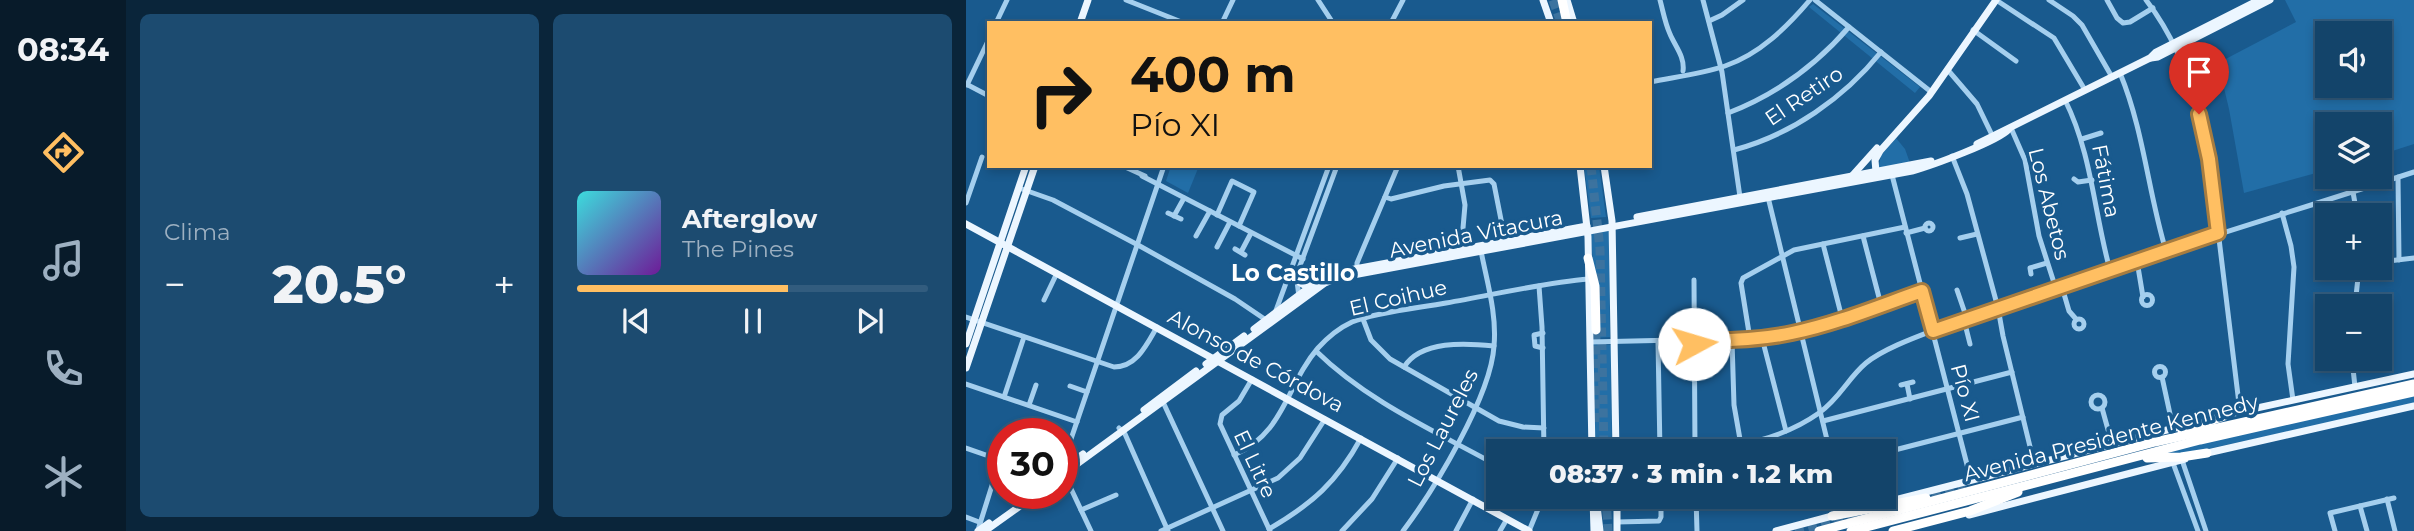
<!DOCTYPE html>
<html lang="es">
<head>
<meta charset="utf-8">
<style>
	:root { --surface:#13446a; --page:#1c4b70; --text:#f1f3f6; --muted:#9db0c1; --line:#325c7e; --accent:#ffbf62 }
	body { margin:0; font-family:Montserrat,sans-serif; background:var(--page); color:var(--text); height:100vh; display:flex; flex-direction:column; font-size:26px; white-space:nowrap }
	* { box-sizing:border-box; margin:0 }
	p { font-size:23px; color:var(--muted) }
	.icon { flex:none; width:38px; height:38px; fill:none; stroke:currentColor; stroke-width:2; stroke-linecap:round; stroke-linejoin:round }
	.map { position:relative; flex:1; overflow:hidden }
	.panel { display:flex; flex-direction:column; gap:14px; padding:14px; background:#0a253a; width:840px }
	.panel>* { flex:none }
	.guide { position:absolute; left:21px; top:21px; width:665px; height:147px; border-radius:0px; box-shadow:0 4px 10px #0003,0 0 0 2px var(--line); background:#ffbf62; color:#111; overflow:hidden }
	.buttons { position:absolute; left:1349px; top:21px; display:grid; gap:14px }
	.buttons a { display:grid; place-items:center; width:77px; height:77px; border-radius:0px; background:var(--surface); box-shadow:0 4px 10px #0003,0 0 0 2px var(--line); font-size:35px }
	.speed { position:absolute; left:21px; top:418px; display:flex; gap:14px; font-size:35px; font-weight:700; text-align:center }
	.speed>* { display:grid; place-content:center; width:91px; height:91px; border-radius:50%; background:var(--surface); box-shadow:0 4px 10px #0003,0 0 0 2px var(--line); line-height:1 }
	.speed .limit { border:10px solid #d22; background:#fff; color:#111 }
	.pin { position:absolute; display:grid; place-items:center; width:60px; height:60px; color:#fff; margin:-72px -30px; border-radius:50% 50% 50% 0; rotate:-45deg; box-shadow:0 0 7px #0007 }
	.pin .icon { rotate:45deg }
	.me { position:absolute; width:77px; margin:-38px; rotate:84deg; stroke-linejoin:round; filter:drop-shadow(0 0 5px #0008) }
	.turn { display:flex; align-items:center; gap:24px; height:147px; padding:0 28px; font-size:32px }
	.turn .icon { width:91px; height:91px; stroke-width:2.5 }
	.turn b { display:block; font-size:49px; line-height:60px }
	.big { font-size:52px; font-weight:800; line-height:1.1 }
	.panel .card { flex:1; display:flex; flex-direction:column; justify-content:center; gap:10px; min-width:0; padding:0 24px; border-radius:10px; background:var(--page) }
	.song { display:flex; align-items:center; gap:21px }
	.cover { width:84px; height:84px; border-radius:10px; background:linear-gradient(135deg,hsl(180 70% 55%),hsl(280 70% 35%)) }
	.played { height:7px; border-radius:4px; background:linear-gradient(90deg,var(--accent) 60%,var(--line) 60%) }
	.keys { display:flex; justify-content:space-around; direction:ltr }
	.heat { display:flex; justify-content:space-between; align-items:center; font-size:38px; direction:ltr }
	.panel .tiles { flex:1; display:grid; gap:14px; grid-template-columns:repeat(2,1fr) }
	.trip { position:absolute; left:520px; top:439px; width:410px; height:70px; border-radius:0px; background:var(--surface); box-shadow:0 4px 10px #0003,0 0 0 2px var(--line); font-weight:800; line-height:70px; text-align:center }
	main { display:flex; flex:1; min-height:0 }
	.menu { display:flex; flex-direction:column; width:126px; justify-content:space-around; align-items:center; background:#081b2a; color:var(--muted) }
	.menu .icon { width:49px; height:49px }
	.menu .current { color:var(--accent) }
	.menu b { font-size:32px; color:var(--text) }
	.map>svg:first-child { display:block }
	.green { fill:#226ea7; fill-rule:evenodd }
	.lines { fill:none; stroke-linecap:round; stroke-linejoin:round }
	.highway-tunnel { stroke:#3c739f; stroke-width:9; stroke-dasharray:9 4.5; stroke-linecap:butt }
	.minor { stroke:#a5cfee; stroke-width:5 }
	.major { stroke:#ecf6ff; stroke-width:7 }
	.highway { stroke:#fff; stroke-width:9 }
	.route-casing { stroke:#a67c40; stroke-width:18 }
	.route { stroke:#ffbf62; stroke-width:12 }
	.labels { text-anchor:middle; stroke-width:7; stroke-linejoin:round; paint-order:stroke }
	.street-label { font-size:21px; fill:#fff; stroke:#195a8e }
	.neighbourhood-label { font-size:23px; font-weight:bold; fill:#fff; stroke:#195a8e }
</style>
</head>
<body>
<main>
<nav class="menu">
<b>08:34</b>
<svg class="icon current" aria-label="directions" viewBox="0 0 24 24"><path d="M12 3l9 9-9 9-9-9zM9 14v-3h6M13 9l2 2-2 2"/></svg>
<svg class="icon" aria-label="music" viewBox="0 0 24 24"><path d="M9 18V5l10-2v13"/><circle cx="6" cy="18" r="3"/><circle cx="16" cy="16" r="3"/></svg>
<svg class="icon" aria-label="phone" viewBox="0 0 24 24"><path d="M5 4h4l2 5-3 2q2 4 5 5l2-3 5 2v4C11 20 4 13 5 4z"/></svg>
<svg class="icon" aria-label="climate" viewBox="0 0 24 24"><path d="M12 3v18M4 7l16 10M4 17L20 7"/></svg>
</nav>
<section class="panel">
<div class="tiles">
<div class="card"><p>Clima</p>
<div class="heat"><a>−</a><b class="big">20.5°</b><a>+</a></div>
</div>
<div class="card">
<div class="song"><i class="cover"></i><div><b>Afterglow</b><p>The Pines</p></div></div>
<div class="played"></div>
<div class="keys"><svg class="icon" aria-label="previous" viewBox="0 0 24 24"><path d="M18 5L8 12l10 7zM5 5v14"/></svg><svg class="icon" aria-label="pause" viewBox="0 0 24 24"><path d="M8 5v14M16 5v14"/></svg><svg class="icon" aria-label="next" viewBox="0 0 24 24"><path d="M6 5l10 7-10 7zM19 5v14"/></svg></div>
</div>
</div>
</section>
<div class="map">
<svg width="1448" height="531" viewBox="0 0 1448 531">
	<rect width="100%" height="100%" fill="#195a8e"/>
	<g class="green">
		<path d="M1319 0H1448V144L1414 155V124H1362L1361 170 1278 193 1263 109 1252 63 1330 22ZM1362 33H1414V86H1362Z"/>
		<polygon points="847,4 954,87 949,93 843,7"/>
		<polygon points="930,138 939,149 944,163 912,170 915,155"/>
		<polygon points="205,166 233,166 222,193 200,181"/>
		<polygon points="618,166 633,166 640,217 625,218"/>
		<polygon points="643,230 644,337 626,338 627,268 625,233"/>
		<polygon points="627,344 645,345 646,447 628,447"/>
		<polygon points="1448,396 1448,404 1218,454 1188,455 1250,439"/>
	</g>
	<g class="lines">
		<g class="highway-tunnel">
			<polyline points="587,0 595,23"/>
			<polyline points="625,166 634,249 638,452"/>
			<polyline points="629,422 630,330"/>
			<polyline points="640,497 642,531"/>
			<polyline points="953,499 999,487"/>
			<polyline points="829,531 892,515"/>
		</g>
		<g class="minor">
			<polyline points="160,0 218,23"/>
			<polyline points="352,0 367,23"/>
			<path d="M694 0C697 11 699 23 704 34 709 46 719 57 717 71"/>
			<polyline points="737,0 756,72 774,197"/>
			<polyline points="849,0 964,91"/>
			<polyline points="1030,0 1088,38 1119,90"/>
			<polyline points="1083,0 1107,16 1116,25 1146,77"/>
			<polyline points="1141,0 1151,18 1157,23 1164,22 1187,8"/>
			<path d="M1180 0C1235 71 1244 162 1254 247 1261 302 1267 357 1274 412"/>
			<polyline points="743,21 756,15 777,0"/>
			<polyline points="30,23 41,0"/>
			<polyline points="256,23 267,0"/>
			<polyline points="425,23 437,0"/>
			<polyline points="1007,30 1050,61"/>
			<polyline points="981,69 1011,104 1026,135"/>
			<path d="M1154 73C1178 131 1182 192 1200 251"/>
			<path d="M684 82C709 77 735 74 759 66 794 54 821 27 844 0"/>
			<polyline points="0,84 23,96"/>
			<polyline points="1,85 23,39"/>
			<path d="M1099 100C1126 154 1128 213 1144 270"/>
			<path d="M762 113C809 95 851 64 883 27"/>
			<polyline points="1045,128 1059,160 1073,236 1090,289"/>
			<polyline points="1116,139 1135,133"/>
			<path d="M768 150C825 135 878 98 915 52"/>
			<polyline points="986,156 1001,194 1032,308 1037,336 1068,463"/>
			<polyline points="157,166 179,176"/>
			<polyline points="492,166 499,205 497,228 500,248"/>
			<polyline points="926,175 1005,480"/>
			<polyline points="176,176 337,259"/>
			<polyline points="1432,177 1433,260"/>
			<polyline points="1108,179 1112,182 1126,180"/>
			<polyline points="53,188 87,200 172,245 269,299 300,320"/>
			<polyline points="1387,192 1391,215"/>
			<polyline points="419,197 425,199 478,186 524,180 528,184 539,240"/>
			<polyline points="802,197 864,452"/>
			<polyline points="0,203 16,157"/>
			<polyline points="202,213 215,219"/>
			<polyline points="1316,213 1325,246 1328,267 1322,364 1327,400"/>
			<polyline points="251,215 266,181 288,192 273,226"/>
			<polyline points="208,216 218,198"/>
			<circle cx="963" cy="227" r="4"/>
			<polyline points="940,233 959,228"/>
			<polyline points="230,236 244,211"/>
			<polyline points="897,236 915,305"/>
			<polyline points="994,238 1011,234"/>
			<polyline points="857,244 876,318"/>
			<polyline points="251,247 264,222"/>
			<polyline points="269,249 279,255"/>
			<polyline points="275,252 285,233"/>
			<polyline points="1171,261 1177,297"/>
			<polyline points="1414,262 1448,258"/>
			<polyline points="391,270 391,263 432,166"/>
			<polyline points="1065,274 1064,268 1081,263"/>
			<polyline points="728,280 729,452"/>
			<polyline points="573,286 576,327 578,452"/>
			<polyline points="1096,287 1103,311 1110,319"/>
			<polyline points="991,290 1001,319"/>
			<circle cx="1181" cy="300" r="5.5"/>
			<polyline points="333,297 331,281 332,271 371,166"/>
			<polyline points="78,300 91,273"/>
			<polyline points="1389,306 1393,268"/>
			<polyline points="309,313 363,166"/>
			<path d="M0 317 148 367C171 367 181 344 191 327"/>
			<circle cx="1113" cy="324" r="5"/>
			<polyline points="397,319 405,340 424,359 533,421 557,427 578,428"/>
			<polyline points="998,320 1004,344"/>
			<polyline points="577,333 568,335 569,346 577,348"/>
			<polyline points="796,338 820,431"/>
			<polyline points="784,339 775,283 777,278 828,250 939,227"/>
			<polyline points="692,341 694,452"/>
			<polyline points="766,341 768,405 775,445"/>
			<polyline points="624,342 796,338 853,326 956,291"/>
			<path d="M350 351C402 402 469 431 532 466"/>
			<polyline points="1386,359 1389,387"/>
			<circle cx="1194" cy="372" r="5.5"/>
			<path d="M438 367C455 340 500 343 528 346"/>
			<polyline points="1196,377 1204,414 1204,421"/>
			<polyline points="286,379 273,401 256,415 254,424 304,531"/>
			<polyline points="0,384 111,422"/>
			<polyline points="941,384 944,399"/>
			<polyline points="935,385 947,382"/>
			<polyline points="104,386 121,392"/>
			<circle cx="1132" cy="402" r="7"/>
			<polyline points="38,397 58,337"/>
			<polyline points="197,402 257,531"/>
			<polyline points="63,405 70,385"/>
			<polyline points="1136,408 1146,444"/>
			<polyline points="857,421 1046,372"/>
			<polyline points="153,428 159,434 202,531"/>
			<polyline points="0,448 37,461"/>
			<path d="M627 452C702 450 788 459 853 413 874 398 882 378 900 363 917 349 950 337 971 329 1128 271 1289 224 1448 172"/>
			<polyline points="917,453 1057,417"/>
			<path d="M268 455C319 433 320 385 352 348 362 337 373 328 386 322 411 312 453 308 480 303 527 295 575 283 623 279"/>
			<polyline points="108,460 103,451 104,442 198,166"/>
			<polyline points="1216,460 1240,531"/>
			<polyline points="1207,463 1232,531"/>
			<polyline points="98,474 125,531"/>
			<polyline points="730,497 731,531"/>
			<polyline points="875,497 879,513"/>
			<polyline points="1421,499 1429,531"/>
			<polyline points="1394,506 1401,531"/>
			<polyline points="115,510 150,495"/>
			<polyline points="0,517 13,522"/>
			<polyline points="651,522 693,521 695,517 695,497"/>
			<path d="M303 529C346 504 371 482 395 438"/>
			<polyline points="12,530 34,460"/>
			<polyline points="195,531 312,478 334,458 359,419"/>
			<polyline points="376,531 406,499 432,458"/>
			<path d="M437 531C468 490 525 396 528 346 531 314 521 282 515 251"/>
			<polyline points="490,531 507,499"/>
			<polyline points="534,531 541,519"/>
			<polyline points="563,531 577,497"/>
			<polyline points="1369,531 1364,513 1428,498"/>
		</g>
		<g class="major">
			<polyline points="577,0 585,23"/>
			<polyline points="601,0 608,23"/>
			<polyline points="114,23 122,0"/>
			<polyline points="1185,58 1192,57 1304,0"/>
			<polyline points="1011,144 1184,58 1190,52 1293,0"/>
			<polyline points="614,166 622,237 626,452"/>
			<polyline points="638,166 646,221 650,452"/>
			<polyline points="910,172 909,160 914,151 963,96 1030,0"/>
			<polyline points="885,177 911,148"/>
			<polyline points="671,217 965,161"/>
			<polyline points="0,224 563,531"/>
			<polyline points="331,281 338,285 345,283"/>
			<polyline points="288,329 337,292 367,273 621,226"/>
			<polyline points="0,344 60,166"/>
			<polyline points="240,364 278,336"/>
			<polyline points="0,368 69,166"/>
			<polyline points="178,410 230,371"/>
			<polyline points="1254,416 1448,374"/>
			<polyline points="1237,454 1448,406"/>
			<polyline points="96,469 117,454"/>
			<path d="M96 475 359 283 371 278 946 171C965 166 1033 141 1043 129"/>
			<polyline points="630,497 634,531"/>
			<polyline points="651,497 651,531"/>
			<polyline points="627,498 628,531"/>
			<polyline points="925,501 1232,422"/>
			<polyline points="1003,515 1219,459"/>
			<polyline points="12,531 23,523"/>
			<polyline points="19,531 71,494"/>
			<polyline points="810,531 870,515"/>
		</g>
		<g class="highway">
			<polyline points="596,0 601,23"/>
			<polyline points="622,258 629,286 630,330"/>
			<polyline points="1216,431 1258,416"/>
			<polyline points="1181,458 1215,457 1241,453"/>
			<polyline points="866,516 960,498"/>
			<polyline points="853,531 1189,442 1448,384"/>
			<polyline points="885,531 1234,440 1448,392"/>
			<polyline points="927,531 1004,511 1052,492"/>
		</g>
	</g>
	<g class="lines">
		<defs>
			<path id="route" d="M728 344 727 340C761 341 793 340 826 333 870 324 913 306 956 291L967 331 1252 233 1243 159 1233 114"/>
		</defs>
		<use href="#route" class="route-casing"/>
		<use href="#route" class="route"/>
	</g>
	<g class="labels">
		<g class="street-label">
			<text transform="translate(838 96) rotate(-34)" y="7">El Retiro</text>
			<text transform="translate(1140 181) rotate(79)" y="7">Fátima</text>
			<text transform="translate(1083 204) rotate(76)" y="7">Los Abetos</text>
			<text transform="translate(510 234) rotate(-11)" y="7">Avenida Vitacura</text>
			<text transform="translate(432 298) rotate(-13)" y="7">El Coihue</text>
			<text transform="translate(290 361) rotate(28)" y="7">Alonso de Córdova</text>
			<text transform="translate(999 393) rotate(75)" y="7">Pío XI</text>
			<text transform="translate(477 428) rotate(-63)" y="7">Los Laureles</text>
			<text transform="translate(1145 438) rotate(-14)" y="7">Avenida Presidente Kennedy</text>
			<text transform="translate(289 464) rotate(65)" y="7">El Litre</text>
		</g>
		<g class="neighbourhood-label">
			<text x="327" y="281">Lo Castillo</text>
		</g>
	</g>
</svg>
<div class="buttons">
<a><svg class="icon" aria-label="sound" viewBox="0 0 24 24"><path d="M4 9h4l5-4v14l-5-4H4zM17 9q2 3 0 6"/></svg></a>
<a><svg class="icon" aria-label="layers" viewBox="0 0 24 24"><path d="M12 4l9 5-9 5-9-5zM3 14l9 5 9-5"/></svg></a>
<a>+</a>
<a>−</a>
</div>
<div class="speed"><div class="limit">30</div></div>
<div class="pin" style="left:1233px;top:114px;background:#d93025"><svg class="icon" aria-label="arrive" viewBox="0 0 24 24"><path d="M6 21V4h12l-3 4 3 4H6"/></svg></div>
<svg class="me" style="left:728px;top:344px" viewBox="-20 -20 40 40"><circle r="19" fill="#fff"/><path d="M0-13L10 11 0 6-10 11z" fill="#ffbf62"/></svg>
<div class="trip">08:37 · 3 min · 1.2 km</div>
<div class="guide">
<div class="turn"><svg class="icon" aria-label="right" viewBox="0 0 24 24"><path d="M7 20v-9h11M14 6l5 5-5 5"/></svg><div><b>400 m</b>Pío XI</div></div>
</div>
</div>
</main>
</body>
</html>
